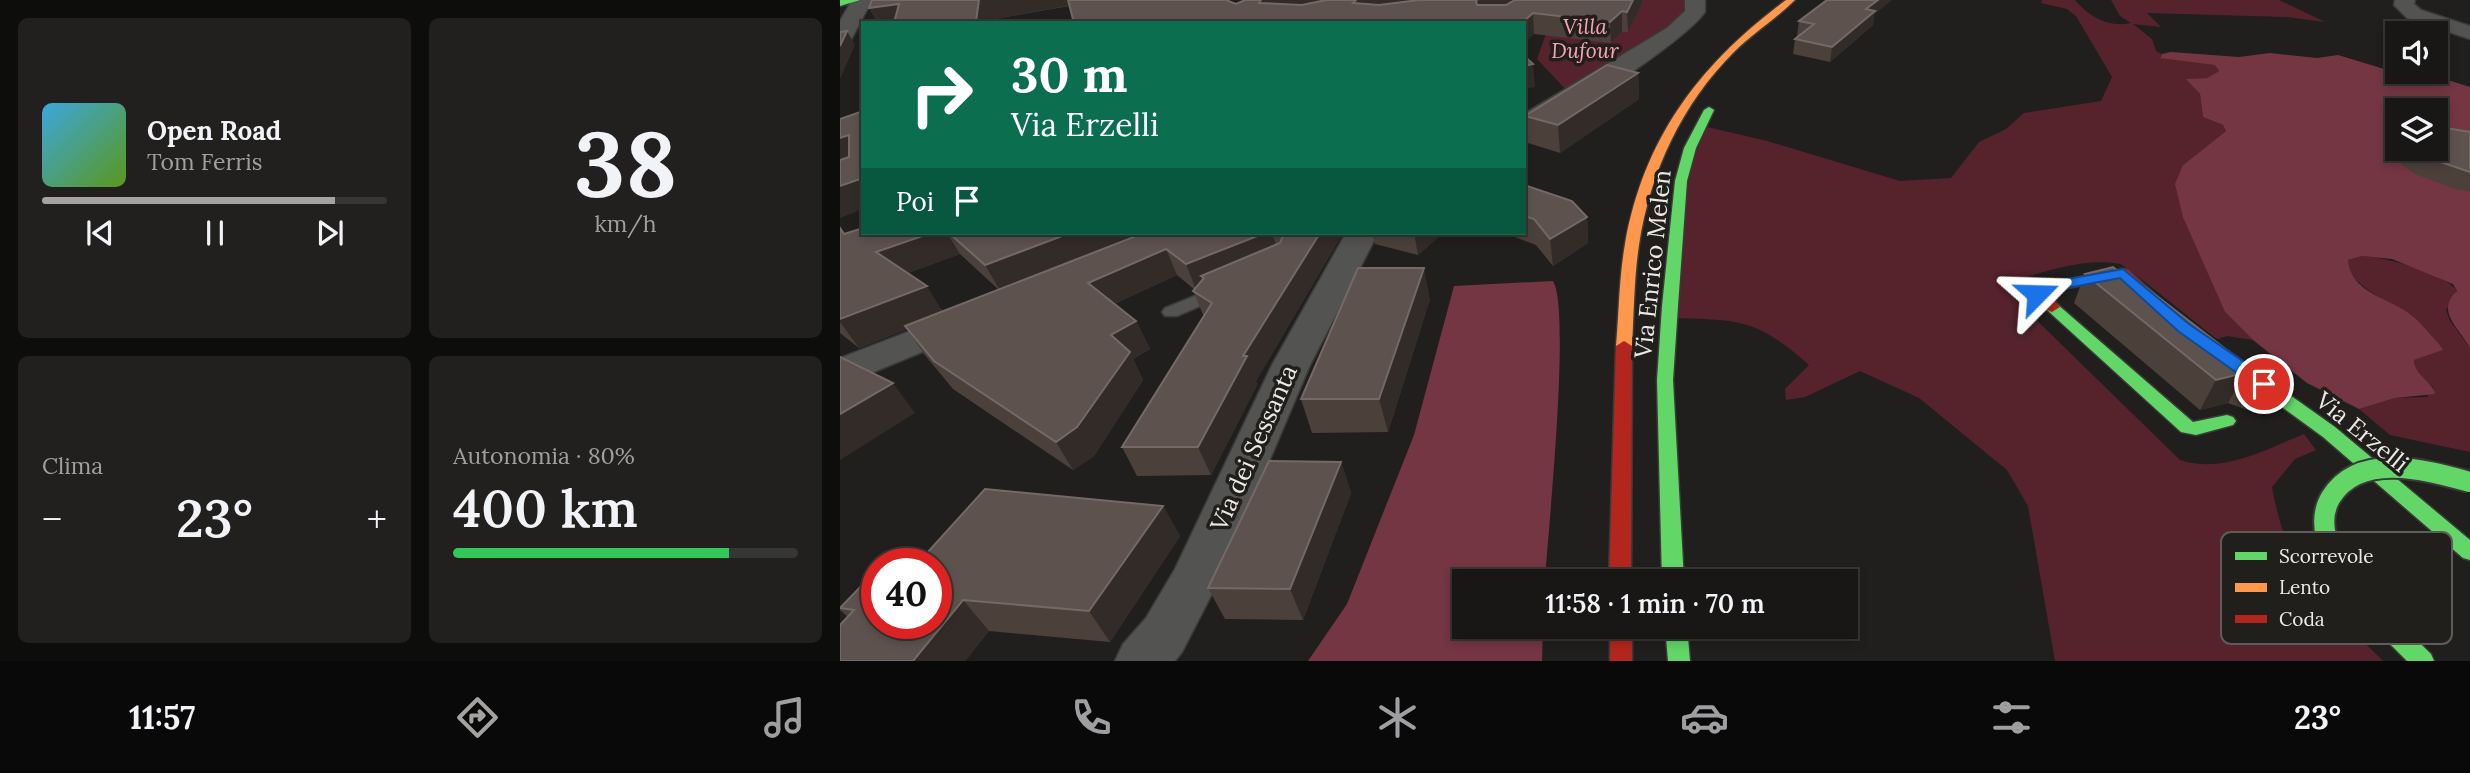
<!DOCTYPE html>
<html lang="it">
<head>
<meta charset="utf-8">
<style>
	:root { --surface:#181716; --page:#21201f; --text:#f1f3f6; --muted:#9f9fa1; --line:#363635; --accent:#a4a3a1 }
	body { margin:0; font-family:Lora,serif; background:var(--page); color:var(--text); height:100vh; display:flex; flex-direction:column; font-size:26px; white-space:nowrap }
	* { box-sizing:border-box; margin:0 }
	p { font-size:23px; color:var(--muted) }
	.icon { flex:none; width:38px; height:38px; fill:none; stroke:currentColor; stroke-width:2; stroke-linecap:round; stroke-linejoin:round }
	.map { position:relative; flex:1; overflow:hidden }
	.drawer { display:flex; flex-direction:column; gap:18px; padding:18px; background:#0d0d0c; width:840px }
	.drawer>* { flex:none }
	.top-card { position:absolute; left:21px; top:21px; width:665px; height:214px; border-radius:0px; box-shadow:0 4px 10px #0003,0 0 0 2px var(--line); background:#0b6e4f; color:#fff; overflow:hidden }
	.tools { position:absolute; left:1545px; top:21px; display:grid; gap:14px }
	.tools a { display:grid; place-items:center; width:63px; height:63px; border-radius:0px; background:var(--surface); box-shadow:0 4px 10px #0003,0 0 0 2px var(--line); font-size:35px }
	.speed { position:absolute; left:21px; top:548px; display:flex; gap:14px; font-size:35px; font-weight:700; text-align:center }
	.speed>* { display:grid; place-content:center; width:91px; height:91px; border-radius:50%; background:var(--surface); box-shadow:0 4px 10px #0003,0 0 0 2px var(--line); line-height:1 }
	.speed .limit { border:10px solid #d22; background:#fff; color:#111 }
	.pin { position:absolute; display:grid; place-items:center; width:60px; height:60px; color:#fff; margin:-30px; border:4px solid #fff; border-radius:50%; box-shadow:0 2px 7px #0007 }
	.me { position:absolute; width:77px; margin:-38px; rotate:68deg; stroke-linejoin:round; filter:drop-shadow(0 0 5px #0008) }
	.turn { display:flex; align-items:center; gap:24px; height:147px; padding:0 35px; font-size:32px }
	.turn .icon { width:91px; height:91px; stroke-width:2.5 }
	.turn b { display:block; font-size:49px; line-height:60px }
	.then { display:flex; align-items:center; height:66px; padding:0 35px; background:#0003; gap:14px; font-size:26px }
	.big { font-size:52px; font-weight:600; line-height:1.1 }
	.drawer .tile { flex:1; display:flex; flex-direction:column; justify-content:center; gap:10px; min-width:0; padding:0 24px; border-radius:10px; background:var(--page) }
	.drawer .dial { align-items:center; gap:0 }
	.dial b { font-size:91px; line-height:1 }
	.song { display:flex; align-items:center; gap:21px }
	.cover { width:84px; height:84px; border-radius:10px; background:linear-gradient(135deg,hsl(200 70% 55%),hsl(90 70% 35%)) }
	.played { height:7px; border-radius:4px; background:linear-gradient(90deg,var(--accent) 85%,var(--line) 85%) }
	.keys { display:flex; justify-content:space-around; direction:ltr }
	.heat { display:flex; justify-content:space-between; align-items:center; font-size:38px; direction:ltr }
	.charge { height:10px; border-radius:5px; background:linear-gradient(90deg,#34c759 80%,var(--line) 0) }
	.drawer .tiles { flex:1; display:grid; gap:18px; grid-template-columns:repeat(2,1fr) }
	.trip { position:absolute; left:612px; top:569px; width:406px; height:70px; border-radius:0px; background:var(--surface); box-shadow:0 4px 10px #0003,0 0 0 2px var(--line); font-weight:600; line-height:70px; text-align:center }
	.dock { display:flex; height:112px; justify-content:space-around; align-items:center; background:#0a0909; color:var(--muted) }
	.dock .icon { width:49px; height:49px }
	.dock .current { color:var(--accent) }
	.dock b { font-size:32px; color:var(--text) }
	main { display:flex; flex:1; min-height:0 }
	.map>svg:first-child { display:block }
	.green { fill:#56232d }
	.forest { fill:#743642; fill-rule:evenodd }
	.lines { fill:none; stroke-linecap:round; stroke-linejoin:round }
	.lane-casing { stroke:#3a3a38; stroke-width:3 }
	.street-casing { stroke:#3a3a38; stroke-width:3 }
	.fast-casing { stroke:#3a3a38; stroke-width:3 }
	.slow-casing { stroke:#3a3a38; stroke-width:3 }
	.jam-casing { stroke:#3a3a38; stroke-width:3 }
	.lane { fill:#535352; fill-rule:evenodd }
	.street { fill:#535352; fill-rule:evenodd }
	.fast { fill:#63d668; fill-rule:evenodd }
	.slow { fill:#ff974d; fill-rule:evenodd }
	.jam { fill:#b3261e; fill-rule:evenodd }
	.fast-bridge-casing { stroke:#3a3a38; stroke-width:24; stroke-linecap:butt }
	.fast-bridge { stroke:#63d668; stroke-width:20 }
	.wall { fill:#4c403b; fill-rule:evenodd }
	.shaded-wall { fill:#332b27 }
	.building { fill:#5d524e; stroke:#736a66; stroke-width:2 }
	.route { fill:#1a73e8; stroke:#114b97; stroke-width:2 }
	.labels { text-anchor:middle; stroke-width:7; stroke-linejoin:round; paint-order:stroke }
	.far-park-label { font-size:21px; font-style:italic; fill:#fba4b1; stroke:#211f1c }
	.street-label { font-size:24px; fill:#ebeae8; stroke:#211f1c }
	.key { fill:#211f1c; stroke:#5e5c59; stroke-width:2 }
	.key-label { font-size:19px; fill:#ebeae8 }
</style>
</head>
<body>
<main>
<section class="drawer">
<div class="tiles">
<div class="tile">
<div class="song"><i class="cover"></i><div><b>Open Road</b><p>Tom Ferris</p></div></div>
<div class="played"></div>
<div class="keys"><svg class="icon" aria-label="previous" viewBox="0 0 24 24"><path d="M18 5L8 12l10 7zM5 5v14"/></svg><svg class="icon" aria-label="pause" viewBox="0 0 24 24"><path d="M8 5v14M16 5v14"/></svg><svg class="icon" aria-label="next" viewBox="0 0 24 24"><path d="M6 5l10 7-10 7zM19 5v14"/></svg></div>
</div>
<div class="tile dial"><b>38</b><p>km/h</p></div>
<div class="tile"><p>Clima</p>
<div class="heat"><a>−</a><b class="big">23°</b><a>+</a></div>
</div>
<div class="tile"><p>Autonomia · 80%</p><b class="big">400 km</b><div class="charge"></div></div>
</div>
</section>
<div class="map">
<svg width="1630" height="661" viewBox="0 0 1630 661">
	<rect width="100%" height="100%" fill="#201f1d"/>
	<g class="green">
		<path d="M705 0H845C848 32 757 78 730 94L697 59 707 31 684 23H660Z"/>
		<path d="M1202 0H1235C1249 17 1269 28 1291 23L1280 16 1271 0H1439L1485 22 1447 17 1307 13 1321 27 1293 24 1312 39 1316 51 1322 54 1320 57 1376 65 1379 71 1367 78 1347 79 1360 94 1363 117 1383 125 1386 131 1343 165 1369 275 1385 312 1413 340 1387 336 1377 339C1362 328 1287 266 1280 264 1244 257 1203 272 1169 283V288L1186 310 1340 460C1383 474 1424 450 1464 434L1476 450 1455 459 1432 487C1448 576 1482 600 1543 661H1215L1188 506 1167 470 1079 398 1020 371 965 397 946 400 945 389 969 365C917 319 901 320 834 318L850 165 867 127 927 141 1060 181 1111 178 1139 142 1166 129 1184 113 1261 101 1272 77 1236 16 1227 9 1201 3Z"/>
		<path d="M1522 256C1544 257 1605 273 1617 291L1606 310 1610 321 1630 348V452L1550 435 1519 409 1555 398 1587 397 1593 387 1576 373 1574 360 1602 350C1578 310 1538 305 1509 273L1508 260Z"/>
	</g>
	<g class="forest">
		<path d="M1331 52 1399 57 1430 53 1477 58 1498 55 1564 75 1611 81 1630 87V348C1619 328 1595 311 1617 291L1613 284 1552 259 1522 256 1508 260C1510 291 1545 297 1567 312 1579 320 1589 333 1599 344L1603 350 1574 360C1575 377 1591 379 1595 394L1555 398 1519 409 1467 383 1413 340 1385 312 1343 217 1335 184 1343 165 1386 131 1383 125 1363 117 1360 94 1346 79 1367 78 1379 71 1375 65 1320 58 1322 54ZM1558 110H1596V149H1558Z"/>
		<path d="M713 281C731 310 708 532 705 581H625V626L703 627 702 661H468L507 604 574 435 614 286Z"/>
	</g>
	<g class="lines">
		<defs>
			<polygon id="lane" points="377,287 383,288 385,292 383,296 337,316 325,316 322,312 325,308"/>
			<g id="street">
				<polygon points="12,0 32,0 11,40 0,47 0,21"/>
				<path d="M845 0H865V12C845 41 719 124 684 133V114L827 28 845 11Z"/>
				<polygon points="1555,0 1575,0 1574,4 1581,10 1630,26 1630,39 1567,18 1554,5"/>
				<polygon points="506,233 538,233 470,365 378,582 342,652 335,661 275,661 283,644 306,618 335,569 432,365"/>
				<polygon points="122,311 135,314 140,322 135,330 0,386 0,358"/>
			</g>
			<g id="fast">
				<polygon points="0,0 20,0 0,6"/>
				<polygon points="869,107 874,110 856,148 847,181 838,306 833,380 844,581 822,581 817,380 822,306 835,181 844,148 864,110"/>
				<polygon points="1212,302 1217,304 1353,422 1387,415 1393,417 1396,421 1393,425 1356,435 1341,432 1207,310 1204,307"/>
				<polygon points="1382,350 1388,351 1495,427 1630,540 1630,560 1623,558 1483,437 1376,359 1374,355"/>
				<polygon points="1544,613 1552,616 1591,654 1594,661 1567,661 1536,630 1533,623 1536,616"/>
				<polygon points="825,626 847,626 850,661 828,661"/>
			</g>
			<path id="slow" d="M946 0H955C936 19 913 33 894 52 842 104 810 172 799 245 794 278 794 312 792 346L784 351 778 350 776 346C779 312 779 278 785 244 804 137 860 64 946 0Z"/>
			<g id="jam">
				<polygon points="1283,269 1288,270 1342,319 1344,322 1342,325 1330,325 1280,278 1207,292 1220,307 1212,312 1207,310 1189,290 1196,286"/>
				<polygon points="784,341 792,346 791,581 769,581 776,346"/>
				<rect x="770" y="626" width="22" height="35"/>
			</g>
		</defs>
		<use href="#lane" class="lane-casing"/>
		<use href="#street" class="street-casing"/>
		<use href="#fast" class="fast-casing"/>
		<use href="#slow" class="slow-casing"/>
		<use href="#jam" class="jam-casing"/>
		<use href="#lane" class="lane"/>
		<use href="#street" class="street"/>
		<use href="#fast" class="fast"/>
		<use href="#slow" class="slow"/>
		<use href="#jam" class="jam"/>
		<defs>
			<path id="fast-bridge" d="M1544 623C1525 602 1504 581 1492 554 1484 536 1480 515 1491 497 1520 451 1586 470 1630 482"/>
		</defs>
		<use href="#fast-bridge" class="fast-bridge-casing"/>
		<use href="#fast-bridge" class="fast-bridge"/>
	</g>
	<g class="wall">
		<polygon points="32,0 391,0 388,2 396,4 802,3 788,32 782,32 771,43 694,34 229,6 149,20"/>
		<polygon points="1034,15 1033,25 990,62 953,54 955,39 959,36 957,36 959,21"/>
		<polygon points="798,73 799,99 720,153 688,143 685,116"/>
		<polygon points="1630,132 1630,191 1615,189 1575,174 1562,165 1549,149 1558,134 1558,149 1596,149"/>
		<polygon points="684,185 747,217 748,243 713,266 696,245 664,233 684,233"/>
		<path d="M0 226 5 234 23 233H503L416 381 417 385 371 475 297 476 282 447 364 317 353 291 355 290 337 275 274 304 296 321 310 349 293 359 303 380 254 456 233 470 113 389 84 354 67 329 19 348 0 333ZM120 254 159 290 103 311 68 273Z"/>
		<polygon points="532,233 603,233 578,255 535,244"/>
		<polygon points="1245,274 1295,286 1427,381 1410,411 1388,403 1360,410 1234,303"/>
		<polygon points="590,299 548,432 472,433 461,399"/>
		<polygon points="501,462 511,493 463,620 385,619 368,588"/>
		<polygon points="145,489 323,506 340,536 270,642 149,631 125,661 0,661 0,625 8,617 0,610 0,608 25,582 37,584 37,623 96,623 96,564 77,564"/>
	</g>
	<g class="shaded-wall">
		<polygon points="139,0 230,0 232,5 149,20 149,23 123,23"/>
		<polygon points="421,0 502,0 425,23 419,3"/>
		<polygon points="516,0 577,0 522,16 513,3"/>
		<polygon points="637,0 676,0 639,21 636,1"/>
		<polygon points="793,0 802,0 802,3 788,32 787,12"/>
		<polygon points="1038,0 1052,0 1034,15 1033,25 990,62 992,47 1026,9"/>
		<polygon points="59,4 69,23 37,23 29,8"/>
		<polygon points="782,11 782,32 771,43 770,22"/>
		<polygon points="693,13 694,34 684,44 684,23 682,23"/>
		<polygon points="7,31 15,45 0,79 0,46"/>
		<polygon points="693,64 695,87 684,89 684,66"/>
		<polygon points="798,73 799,99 720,153 718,125"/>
		<polygon points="9,135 23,156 0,167 0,138"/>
		<polygon points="23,178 23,209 0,218 0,186"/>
		<polygon points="747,217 748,243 713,266 710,239"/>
		<polygon points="91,233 107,233 120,254 54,278 36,252"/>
		<polygon points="230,233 310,233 161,292 145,265"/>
		<polygon points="425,233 432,233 440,257 361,276 366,288 357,292 346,264"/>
		<polygon points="480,233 503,233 416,381 417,385 371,475 358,447 403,356"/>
		<polygon points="574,233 603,233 578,255"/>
		<polygon points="326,249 337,275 261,310 248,283"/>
		<polygon points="584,268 590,299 548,432 539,399"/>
		<polygon points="87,286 104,314 19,348 0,322 0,319"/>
		<polygon points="296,321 310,349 293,359 303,380 254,456 233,470 216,442 271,335"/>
		<polygon points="1404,373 1388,403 1360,410 1376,380"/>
		<polygon points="53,383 75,413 0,460 0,414"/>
		<polygon points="501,462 511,493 463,620 450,589"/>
		<polygon points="323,506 340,536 270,642 249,611"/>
		<polygon points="123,600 149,631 125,661 73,661"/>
	</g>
	<g class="building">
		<polygon points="32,0 139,0 136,21 123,23 54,23 59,4 29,8"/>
		<polygon points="228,0 387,0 388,1 396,4 405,0 421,0 419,3 462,5 486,0 516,0 513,3 539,5 579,0 637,0 636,1 637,5 666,5 675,0 793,0 787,12 782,11 770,22 693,13 682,23 234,23"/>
		<polygon points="987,0 1038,0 1026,9 1035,11 992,47 955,39 974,24 959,21"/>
		<polygon points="7,31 0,46 0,32"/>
		<polygon points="684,56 693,64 684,66"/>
		<polygon points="767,65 798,73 718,125 685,116"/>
		<polygon points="20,112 23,114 23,178 0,186 0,160 9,157 9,135 0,138 0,119"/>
		<polygon points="1596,127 1600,127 1630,132 1630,172 1586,157 1573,149 1596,149"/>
		<polygon points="684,185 732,201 747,217 710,239 694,219 684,216"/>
		<polygon points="0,228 4,234 23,228 23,233 91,233 36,252 87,286 0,319"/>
		<polygon points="109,233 230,233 145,265"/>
		<polygon points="304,233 425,233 346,264 326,249 248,283 296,321 271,335 290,352 237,427 216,442 94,361 65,326"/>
		<polygon points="440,233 480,233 403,356 407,356 358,447 282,447 372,303 353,291 364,278 361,276 440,243 443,236"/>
		<polygon points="1273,267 1295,286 1305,287 1427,381 1404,373 1376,380 1245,274"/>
		<polygon points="518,268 584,268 539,399 461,399"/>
		<polygon points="0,357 53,383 0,414"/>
		<polygon points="429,461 501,462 450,589 368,588"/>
		<polygon points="145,489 323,506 249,611 123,600 73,661 0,661 0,625 14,610 0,608 25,582 37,584 37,623 96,623 96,564 77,564"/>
	</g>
	<polygon class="route" points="1283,269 1349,324 1430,380 1432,384 1430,388 1418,388 1338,331 1280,278 1206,292 1203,298 1197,299 1190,294 1194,285"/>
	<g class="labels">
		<g class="far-park-label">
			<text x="745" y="34">Villa<tspan x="745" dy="24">Dufour</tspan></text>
		</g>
		<g class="street-label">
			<text transform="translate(813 264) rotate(-84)" y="8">Via Enrico Melen</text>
			<text transform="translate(1522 432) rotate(39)" y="8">Via Erzelli</text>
			<text transform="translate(414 448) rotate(-66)" y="8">Via dei Sessanta</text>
		</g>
	</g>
	<rect x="1381" y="532" width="231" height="112" rx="10" class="key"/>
	<rect x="1395" y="552" width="32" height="8" fill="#63d668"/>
	<rect x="1395" y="583" width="32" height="9" fill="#ff974d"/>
	<rect x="1395" y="615" width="32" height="8" fill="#b3261e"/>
	<g class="key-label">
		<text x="1439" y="563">Scorrevole</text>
		<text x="1439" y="594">Lento</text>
		<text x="1439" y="626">Coda</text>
	</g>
</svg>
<div class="tools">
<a><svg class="icon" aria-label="sound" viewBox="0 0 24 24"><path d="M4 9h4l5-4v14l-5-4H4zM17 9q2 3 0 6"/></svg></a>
<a><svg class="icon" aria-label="layers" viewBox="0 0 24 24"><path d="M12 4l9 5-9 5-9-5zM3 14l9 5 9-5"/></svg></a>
</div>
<div class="speed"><div class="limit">40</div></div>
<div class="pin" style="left:1424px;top:384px;background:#d93025"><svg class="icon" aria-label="arrive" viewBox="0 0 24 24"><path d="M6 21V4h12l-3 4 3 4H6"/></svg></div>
<svg class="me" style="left:1197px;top:294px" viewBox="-20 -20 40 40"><path d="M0-17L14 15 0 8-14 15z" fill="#1a73e8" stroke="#fff" stroke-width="4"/></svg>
<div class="trip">11:58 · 1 min · 70 m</div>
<div class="top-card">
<div class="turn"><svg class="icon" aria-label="right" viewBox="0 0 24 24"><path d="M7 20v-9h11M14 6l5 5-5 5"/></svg><div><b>30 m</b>Via Erzelli</div></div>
<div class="then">Poi<svg class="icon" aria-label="arrive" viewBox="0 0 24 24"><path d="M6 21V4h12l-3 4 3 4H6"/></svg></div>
</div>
</div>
</main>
<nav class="dock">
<b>11:57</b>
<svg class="icon current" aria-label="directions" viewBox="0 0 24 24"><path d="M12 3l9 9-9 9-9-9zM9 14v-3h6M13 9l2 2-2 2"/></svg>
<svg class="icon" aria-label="music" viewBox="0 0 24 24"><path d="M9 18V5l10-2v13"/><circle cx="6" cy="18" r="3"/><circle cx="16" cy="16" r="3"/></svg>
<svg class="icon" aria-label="phone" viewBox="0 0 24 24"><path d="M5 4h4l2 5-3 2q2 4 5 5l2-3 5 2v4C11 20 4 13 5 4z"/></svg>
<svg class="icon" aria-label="climate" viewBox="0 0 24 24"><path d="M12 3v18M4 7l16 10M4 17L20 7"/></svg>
<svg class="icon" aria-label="car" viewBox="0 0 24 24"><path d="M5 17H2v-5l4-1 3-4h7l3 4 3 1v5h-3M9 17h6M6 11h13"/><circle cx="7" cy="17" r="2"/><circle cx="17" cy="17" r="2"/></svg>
<svg class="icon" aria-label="filters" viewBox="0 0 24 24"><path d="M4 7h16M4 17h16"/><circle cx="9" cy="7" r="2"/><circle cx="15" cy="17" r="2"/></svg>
<b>23°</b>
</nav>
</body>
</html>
